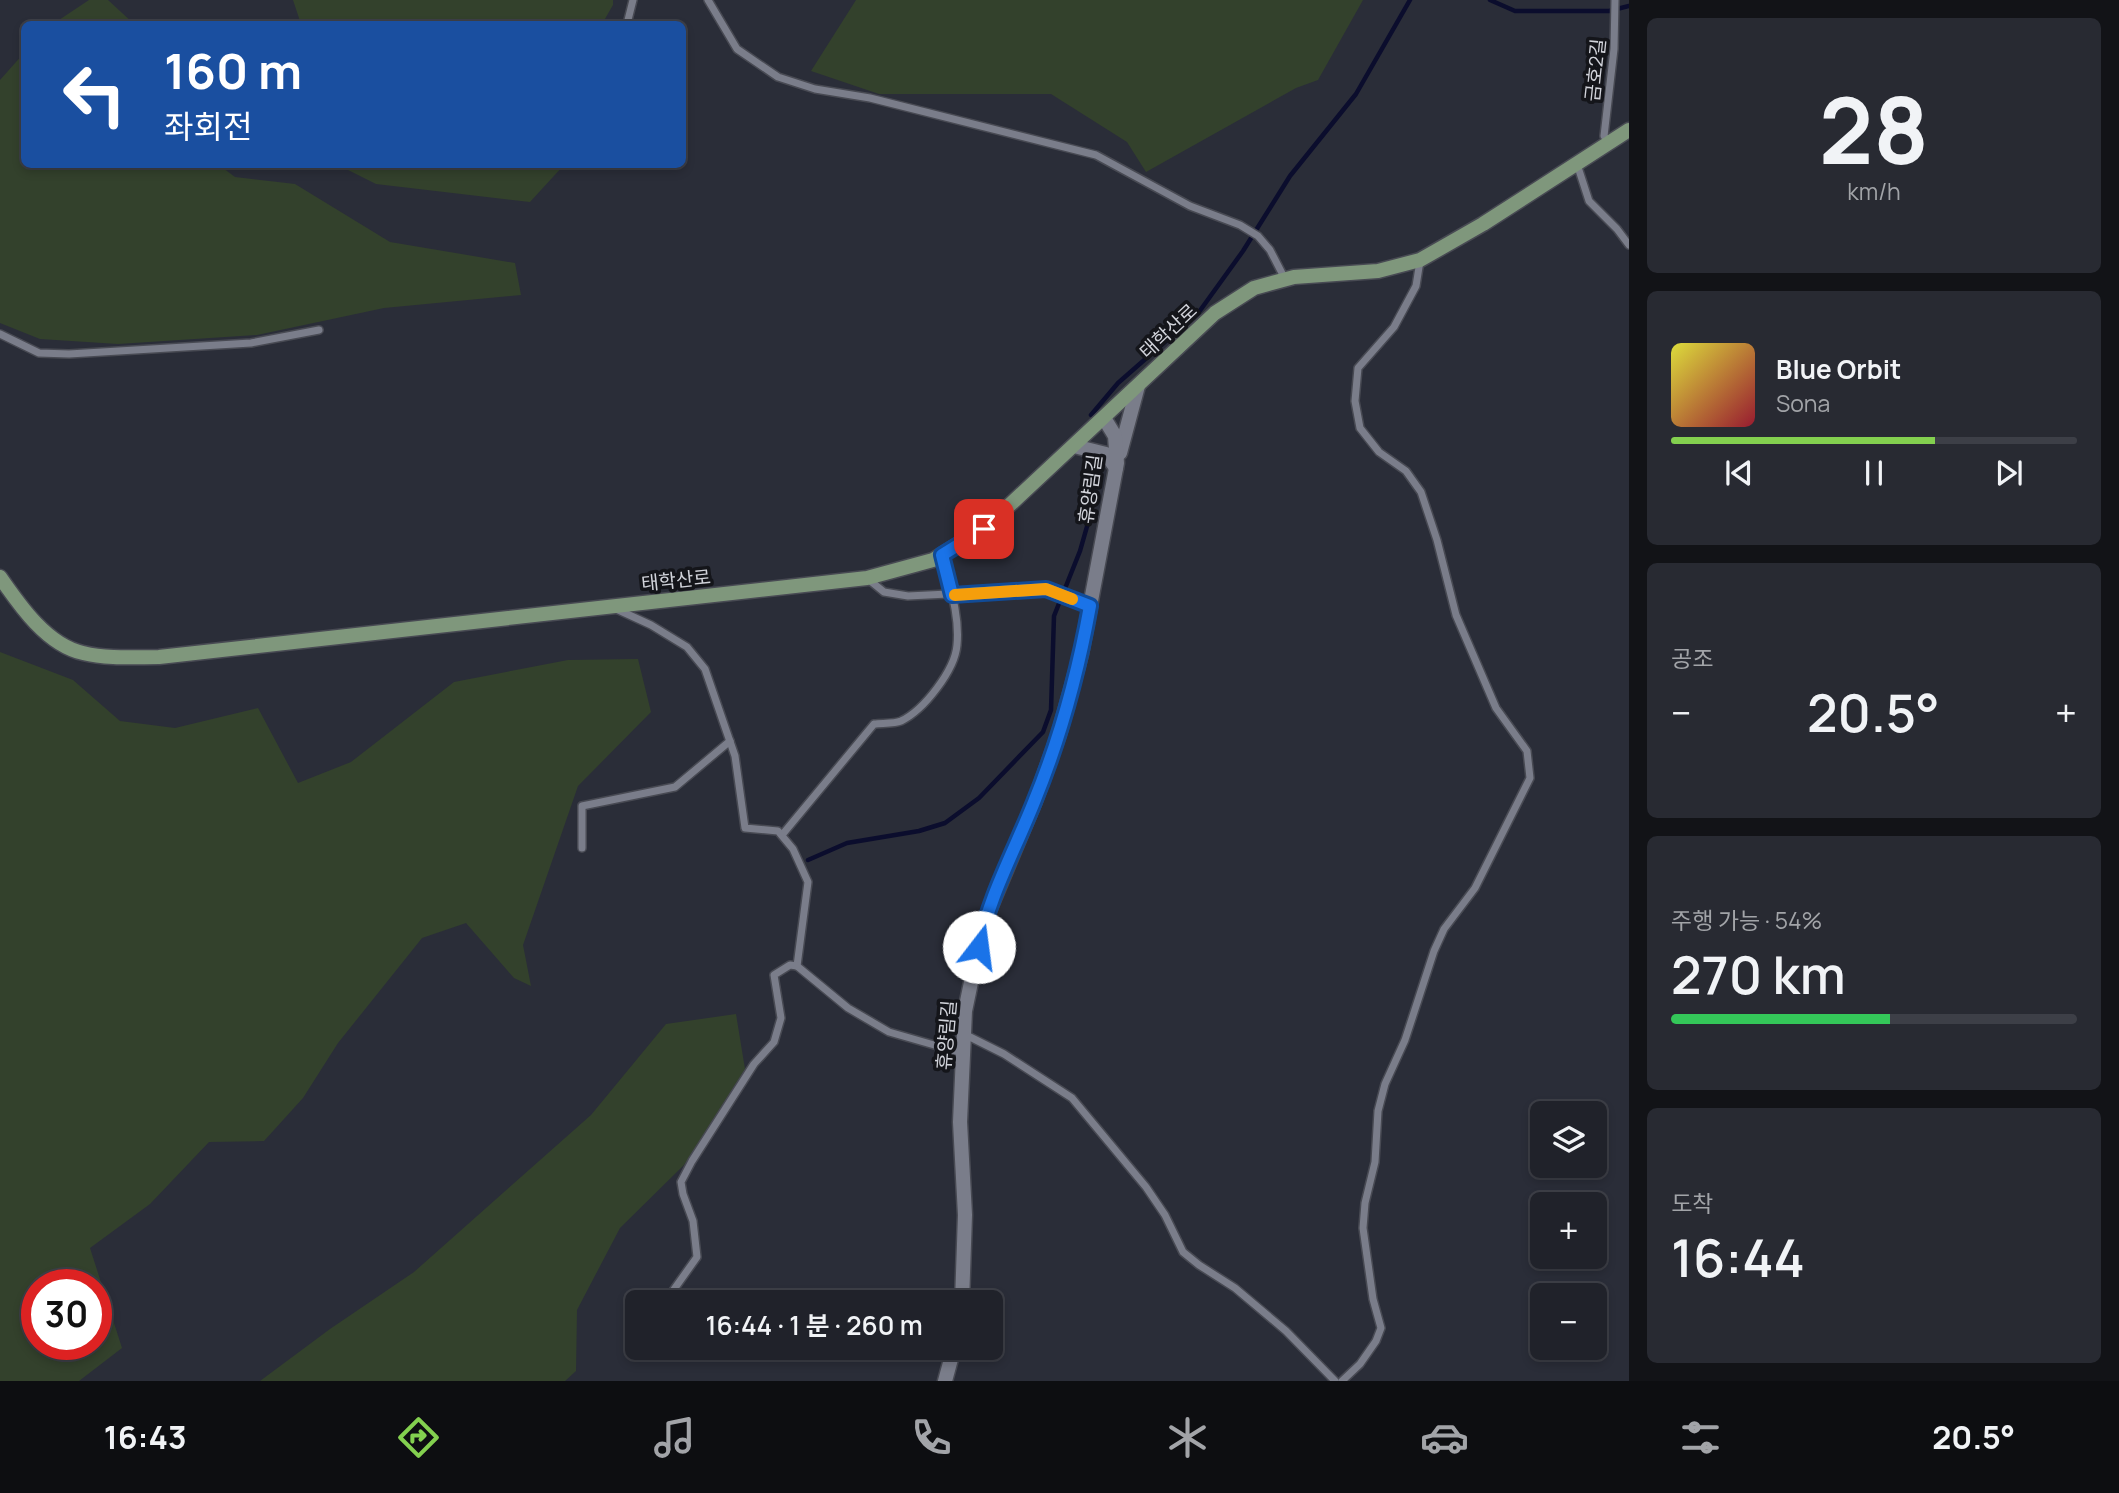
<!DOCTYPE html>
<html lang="ko">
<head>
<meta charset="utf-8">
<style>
	:root { --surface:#20222a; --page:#282a32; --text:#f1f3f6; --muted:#a2a4a8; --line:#3d3f47; --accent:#83d04f }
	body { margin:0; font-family:Manrope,"Noto Sans KR",sans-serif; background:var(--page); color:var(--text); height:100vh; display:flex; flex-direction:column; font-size:26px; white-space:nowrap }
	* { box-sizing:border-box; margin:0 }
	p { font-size:23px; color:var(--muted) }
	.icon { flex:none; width:38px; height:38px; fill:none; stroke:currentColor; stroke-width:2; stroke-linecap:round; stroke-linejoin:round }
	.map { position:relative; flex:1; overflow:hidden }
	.panel { display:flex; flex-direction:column; gap:18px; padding:18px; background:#121317; width:490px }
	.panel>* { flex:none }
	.top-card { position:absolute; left:21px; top:21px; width:665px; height:147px; border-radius:10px; box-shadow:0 4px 10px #0003,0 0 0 2px var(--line); background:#1a4fa0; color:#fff; overflow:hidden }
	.tools { position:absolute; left:1530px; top:1101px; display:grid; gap:14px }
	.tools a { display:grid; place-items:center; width:77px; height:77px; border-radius:10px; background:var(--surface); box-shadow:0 4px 10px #0003,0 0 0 2px var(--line); font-size:35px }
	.speed { position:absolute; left:21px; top:1269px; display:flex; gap:14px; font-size:35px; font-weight:700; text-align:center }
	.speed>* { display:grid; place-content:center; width:91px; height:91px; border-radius:50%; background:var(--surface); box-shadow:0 4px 10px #0003,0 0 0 2px var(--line); line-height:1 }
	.speed .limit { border:10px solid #d22; background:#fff; color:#111 }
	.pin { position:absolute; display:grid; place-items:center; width:60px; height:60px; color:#fff; margin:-30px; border-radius:14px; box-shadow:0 4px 10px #0006 }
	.me { position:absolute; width:77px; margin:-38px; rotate:15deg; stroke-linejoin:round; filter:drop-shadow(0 0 5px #0008) }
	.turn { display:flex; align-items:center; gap:24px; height:147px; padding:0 28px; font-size:32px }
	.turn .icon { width:91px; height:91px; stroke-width:2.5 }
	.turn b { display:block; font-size:49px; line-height:60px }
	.big { font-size:52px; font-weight:600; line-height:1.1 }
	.panel .widget { flex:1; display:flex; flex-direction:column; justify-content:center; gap:10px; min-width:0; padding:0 24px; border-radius:10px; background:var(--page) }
	.panel .dial { align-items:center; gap:0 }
	.dial b { font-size:91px; line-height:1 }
	.song { display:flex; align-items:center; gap:21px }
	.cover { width:84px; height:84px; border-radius:10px; background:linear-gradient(135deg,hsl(60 70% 55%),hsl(350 70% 35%)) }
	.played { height:7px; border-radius:4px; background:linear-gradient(90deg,var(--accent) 65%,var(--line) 65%) }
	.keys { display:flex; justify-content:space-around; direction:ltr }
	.heat { display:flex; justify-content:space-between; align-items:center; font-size:38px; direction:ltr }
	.charge { height:10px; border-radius:5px; background:linear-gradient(90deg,#34c759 54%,var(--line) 0) }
	.trip { position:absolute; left:625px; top:1290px; width:378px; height:70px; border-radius:10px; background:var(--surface); box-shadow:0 4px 10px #0003,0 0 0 2px var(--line); font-weight:600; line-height:70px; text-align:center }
	.menu { display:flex; height:112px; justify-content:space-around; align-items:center; background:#0d0e11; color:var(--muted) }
	.menu .icon { width:49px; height:49px }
	.menu .current { color:var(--accent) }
	.menu b { font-size:32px; color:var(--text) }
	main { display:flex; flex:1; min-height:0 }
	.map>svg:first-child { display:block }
</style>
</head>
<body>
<main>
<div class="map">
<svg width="1629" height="1381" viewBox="0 0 1629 1381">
	<rect width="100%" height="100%" fill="#2a2d38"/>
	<!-- green -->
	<g fill="#33412c" fill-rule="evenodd">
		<path d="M 89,0 L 108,0 L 134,24 L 53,24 Z"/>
		<path d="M 293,0 L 613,0 L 613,5 L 602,24 L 301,24 Z"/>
		<path d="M 856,0 L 1363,0 L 1318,80 L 1296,88 L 1146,172 L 1127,142 L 1051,94 L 879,94 L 811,71 Z"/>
		<path d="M 24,53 L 24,164 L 219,165 L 235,177 L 295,184 L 390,242 L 515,263 L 521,295 L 384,308 L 257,335 L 118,344 L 40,339 L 0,323 L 0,80 Z"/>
		<path d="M 342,165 L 342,164 L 564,165 L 530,202 L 376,184 L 342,167 Z"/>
		<path d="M 0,652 L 73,680 L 120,721 L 175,728 L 258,708 L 298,783 L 351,762 L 454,682 L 568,660 L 638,659 L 651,712 L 578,786 L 523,945 L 531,986 L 514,978 L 466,923 L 422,938 L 338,1043 L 303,1098 L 264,1141 L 209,1142 L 150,1204 L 90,1248 L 122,1348 L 79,1381 L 0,1381 ZM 96,1284 L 96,1344 L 37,1344 L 37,1284 Z"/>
		<path d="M 736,1014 L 745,1069 L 684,1165 L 620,1228 L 577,1310 L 576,1371 L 565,1381 L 260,1381 L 330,1329 L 414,1272 L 591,1115 L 666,1024 Z"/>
	</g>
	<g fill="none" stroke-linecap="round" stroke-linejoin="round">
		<!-- stream -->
		<g stroke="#0b0d2d" stroke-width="4.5">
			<path d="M 1490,0 L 1515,11 L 1609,11 L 1629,6"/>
			<path d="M 1091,415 L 1118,383 L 1199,312 L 1243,251 L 1290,176 L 1356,94 L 1410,0"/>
			<path d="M 808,860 L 847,843 L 919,831 L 945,823 L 979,798 L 1043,732 L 1051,710 L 1054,616 L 1080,551 L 1090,516 L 1092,466"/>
		</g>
		<!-- lane casing -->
		<g stroke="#484a53" stroke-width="10">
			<g id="lane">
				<path d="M 708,0 L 737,49 L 778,77 L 815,89 L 870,98 L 1096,155 L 1190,206 L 1240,225 L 1258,236 L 1270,250 L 1285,279"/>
				<path d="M 627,24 L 633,0"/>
				<path d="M 1609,142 L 1604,136 L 1614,49 L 1615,0"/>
				<path d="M 1577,164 L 1589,201 L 1617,229 L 1629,245"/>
				<path d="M 0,334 L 39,353 L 69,354 L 251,343 L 319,330"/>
				<path d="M 868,579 L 884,592 L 908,596 L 1046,589 L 1090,606"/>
				<path d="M 614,608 L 651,625 L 687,647 L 705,669 L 735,756 L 745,828 L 778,831 L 793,849 L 808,882 L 797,966 L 848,1008 L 889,1032 L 962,1053"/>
				<path d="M 782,835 L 874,724 C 882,723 894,724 901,721 C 924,710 955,670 957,645 C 960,615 949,584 942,555"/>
				<path d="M 582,848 L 582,806 L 675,787 L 730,741"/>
				<path d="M 964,1034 L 1004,1054 L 1072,1098 L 1146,1187 L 1165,1215 L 1183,1252 L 1199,1265 L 1235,1288 L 1286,1331 L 1335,1381"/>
				<path d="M 665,1302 L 697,1257 L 693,1221 L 683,1194 L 681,1182 L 692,1161 L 754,1064 L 774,1042 L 781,1018 L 774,975 L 790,965 L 797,966"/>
				<path d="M 1342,1381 L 1360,1364 L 1376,1341 L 1381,1328 L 1373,1299 L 1363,1228 L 1365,1203 L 1375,1162 L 1378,1111 L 1385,1084 L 1405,1040 L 1434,951 L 1444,929 L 1475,888 L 1530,778 L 1527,751 L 1496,708 L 1456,615 L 1437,540 L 1421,492 L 1406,471 L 1379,452 L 1360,428 L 1355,401 L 1358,368 L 1394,327 L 1416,286 L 1420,261"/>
			</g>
		</g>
		<!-- street casing -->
		<g stroke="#484a53" stroke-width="17">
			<g id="street">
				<path d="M 1074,446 L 1106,454 L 1116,468"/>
				<path d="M 1120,453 L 1138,386"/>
				<path d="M 962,1302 L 965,1215 L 960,1122 L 965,1011 L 983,925 L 1035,801 L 1059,734 L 1081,654 L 1117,463 L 1115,436 L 1104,418"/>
				<path d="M 945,1381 L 954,1348"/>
			</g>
		</g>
		<!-- secondary casing -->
		<g stroke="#484a53" stroke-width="17">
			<path id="secondary" d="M 0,577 C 20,606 47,645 83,653 C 107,659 135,657 159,657 L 867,578 L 933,560 L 984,529 L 1215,313 L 1254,288 L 1294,277 L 1378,271 L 1420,260 L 1483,224 L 1629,130"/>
		</g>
		<!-- lane -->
		<use href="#lane" stroke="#7a7d8a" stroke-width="7"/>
		<!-- street -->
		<use href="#street" stroke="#7a7d8a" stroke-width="14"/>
		<!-- secondary -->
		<use href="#secondary" stroke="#7f977c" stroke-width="14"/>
	</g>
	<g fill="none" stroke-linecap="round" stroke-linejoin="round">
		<!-- route casing -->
		<g stroke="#114b97" stroke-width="18">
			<path id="route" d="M 979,947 C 989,896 1015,850 1034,802 C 1060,739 1078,673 1090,606 L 1046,589 L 952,595 L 942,555 L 984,529"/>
		</g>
		<!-- route -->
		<use href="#route" stroke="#1a73e8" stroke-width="12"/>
		<!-- slow -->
		<path stroke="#f59e0b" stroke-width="12" d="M 955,595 L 1046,589 L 1072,599"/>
	</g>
	<g text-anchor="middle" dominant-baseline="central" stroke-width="7" stroke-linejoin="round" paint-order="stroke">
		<!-- street labels -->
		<g font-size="19" fill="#d1d3da" stroke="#14151a">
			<text transform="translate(1595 70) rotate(-84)">금호2길</text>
			<text transform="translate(1168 331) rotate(-43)">태학산로</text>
			<text transform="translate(1090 489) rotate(-82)">휴양림길</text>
			<text transform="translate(676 580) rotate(-6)">태학산로</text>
			<text transform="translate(946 1035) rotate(-85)">휴양림길</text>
		</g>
	</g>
</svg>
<div class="tools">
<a><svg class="icon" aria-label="layers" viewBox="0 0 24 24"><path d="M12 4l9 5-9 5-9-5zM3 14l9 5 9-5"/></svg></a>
<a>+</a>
<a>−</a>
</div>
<div class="speed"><div class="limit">30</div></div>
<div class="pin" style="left:984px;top:529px;background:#d93025"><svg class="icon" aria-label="arrive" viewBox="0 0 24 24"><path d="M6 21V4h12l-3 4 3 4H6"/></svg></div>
<svg class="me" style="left:979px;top:947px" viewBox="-20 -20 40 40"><circle r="19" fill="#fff"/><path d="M0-13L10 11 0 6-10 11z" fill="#1a73e8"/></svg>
<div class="trip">16:44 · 1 분 · 260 m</div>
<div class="top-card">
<div class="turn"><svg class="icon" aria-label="left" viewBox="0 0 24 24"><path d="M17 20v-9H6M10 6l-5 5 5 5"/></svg><div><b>160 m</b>좌회전</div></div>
</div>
</div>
<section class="panel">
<div class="widget dial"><b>28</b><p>km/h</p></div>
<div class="widget">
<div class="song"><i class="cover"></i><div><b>Blue Orbit</b><p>Sona</p></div></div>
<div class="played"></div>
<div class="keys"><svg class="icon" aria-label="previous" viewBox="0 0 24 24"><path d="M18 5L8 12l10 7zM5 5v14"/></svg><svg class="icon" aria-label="pause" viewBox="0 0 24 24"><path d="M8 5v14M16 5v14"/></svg><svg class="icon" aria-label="next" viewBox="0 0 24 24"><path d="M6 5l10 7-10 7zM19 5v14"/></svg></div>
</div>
<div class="widget"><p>공조</p>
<div class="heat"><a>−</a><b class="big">20.5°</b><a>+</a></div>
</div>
<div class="widget"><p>주행 가능 · 54%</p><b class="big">270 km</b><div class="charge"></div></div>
<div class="widget"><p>도착</p><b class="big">16:44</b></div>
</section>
</main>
<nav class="menu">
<b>16:43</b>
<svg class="icon current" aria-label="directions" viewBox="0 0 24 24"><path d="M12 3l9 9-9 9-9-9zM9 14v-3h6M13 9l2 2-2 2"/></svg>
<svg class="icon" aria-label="music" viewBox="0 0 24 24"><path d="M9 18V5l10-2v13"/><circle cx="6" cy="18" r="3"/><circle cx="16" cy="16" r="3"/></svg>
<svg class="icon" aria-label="phone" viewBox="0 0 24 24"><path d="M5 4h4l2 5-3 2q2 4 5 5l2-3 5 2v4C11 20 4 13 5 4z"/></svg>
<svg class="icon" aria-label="climate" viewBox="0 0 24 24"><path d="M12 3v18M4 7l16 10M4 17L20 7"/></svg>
<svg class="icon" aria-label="car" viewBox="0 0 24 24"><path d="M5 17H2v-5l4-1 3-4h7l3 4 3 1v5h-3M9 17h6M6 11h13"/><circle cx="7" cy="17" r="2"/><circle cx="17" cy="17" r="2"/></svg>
<svg class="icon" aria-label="filters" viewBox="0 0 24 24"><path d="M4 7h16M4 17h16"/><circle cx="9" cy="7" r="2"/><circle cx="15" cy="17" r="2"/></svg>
<b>20.5°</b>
</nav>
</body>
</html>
